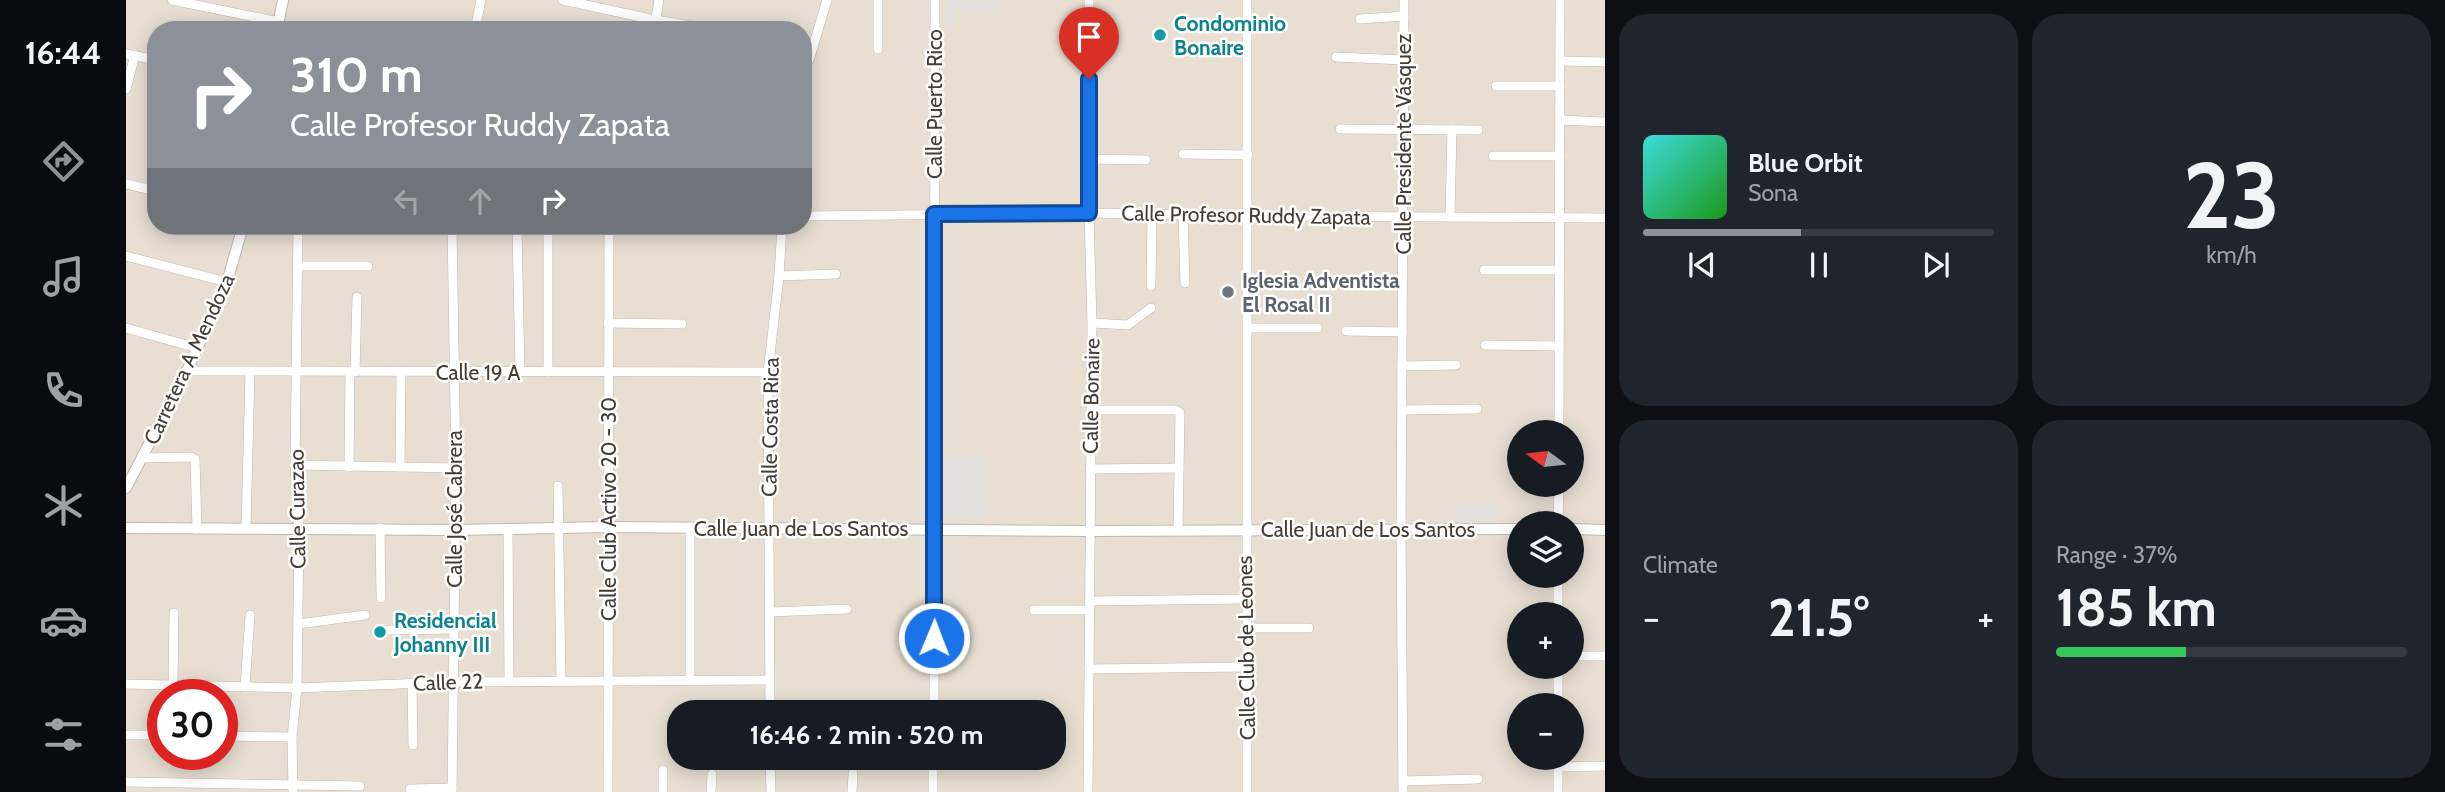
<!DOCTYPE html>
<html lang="en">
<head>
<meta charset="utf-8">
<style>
	:root { --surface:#171b24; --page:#20242c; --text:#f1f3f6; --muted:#9ea1a6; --line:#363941; --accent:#8c9099 }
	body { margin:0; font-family:Cabin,sans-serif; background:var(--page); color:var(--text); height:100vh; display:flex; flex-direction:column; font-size:26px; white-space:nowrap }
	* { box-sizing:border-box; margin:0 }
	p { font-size:23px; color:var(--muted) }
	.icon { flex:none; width:38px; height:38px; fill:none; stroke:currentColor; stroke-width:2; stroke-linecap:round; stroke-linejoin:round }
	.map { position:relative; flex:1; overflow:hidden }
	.sheet { display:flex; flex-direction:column; gap:14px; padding:14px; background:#0d0f14; width:840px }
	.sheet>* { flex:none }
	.top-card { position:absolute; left:21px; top:21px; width:665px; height:214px; border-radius:28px; box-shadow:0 4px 18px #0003; background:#8c9099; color:#fff; overflow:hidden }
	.needle { width:46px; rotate:285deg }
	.tools { position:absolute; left:1381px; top:420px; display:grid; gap:14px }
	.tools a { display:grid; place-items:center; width:77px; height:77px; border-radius:50%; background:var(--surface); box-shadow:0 4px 18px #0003; font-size:35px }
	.speed { position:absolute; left:21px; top:679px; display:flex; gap:14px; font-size:35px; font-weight:700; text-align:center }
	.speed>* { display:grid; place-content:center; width:91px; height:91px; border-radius:50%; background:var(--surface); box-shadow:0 4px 18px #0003; line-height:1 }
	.speed .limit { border:10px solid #d22; background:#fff; color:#111 }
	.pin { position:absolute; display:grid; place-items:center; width:60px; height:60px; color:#fff; margin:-72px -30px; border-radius:50% 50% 50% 0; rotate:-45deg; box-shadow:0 0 7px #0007 }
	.pin .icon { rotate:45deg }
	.me { position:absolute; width:77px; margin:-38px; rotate:1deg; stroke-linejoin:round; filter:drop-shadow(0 0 5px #0008) }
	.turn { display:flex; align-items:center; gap:24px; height:147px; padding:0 28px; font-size:32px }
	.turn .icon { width:91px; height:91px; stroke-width:2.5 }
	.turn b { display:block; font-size:49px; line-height:60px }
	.lanes { display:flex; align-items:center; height:66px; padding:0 28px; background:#0003; justify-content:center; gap:35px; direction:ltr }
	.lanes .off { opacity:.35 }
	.big { font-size:52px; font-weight:800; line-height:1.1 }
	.sheet .card { flex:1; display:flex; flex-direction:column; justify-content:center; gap:10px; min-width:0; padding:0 24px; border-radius:28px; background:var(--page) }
	.sheet .dial { align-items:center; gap:0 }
	.dial b { font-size:91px; line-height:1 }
	.song { display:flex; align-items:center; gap:21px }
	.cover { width:84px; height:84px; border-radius:10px; background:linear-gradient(135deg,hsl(180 70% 55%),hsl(120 70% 35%)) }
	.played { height:7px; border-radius:4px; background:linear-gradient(90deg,var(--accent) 45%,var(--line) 45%) }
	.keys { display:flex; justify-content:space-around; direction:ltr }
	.heat { display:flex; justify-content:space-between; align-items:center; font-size:38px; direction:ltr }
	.charge { height:10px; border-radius:5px; background:linear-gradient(90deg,#34c759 37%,var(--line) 0) }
	.sheet .tiles { flex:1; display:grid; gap:14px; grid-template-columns:repeat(2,1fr) }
	.trip { position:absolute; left:541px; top:700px; width:399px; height:70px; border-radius:28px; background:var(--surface); box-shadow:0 4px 18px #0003; font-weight:800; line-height:70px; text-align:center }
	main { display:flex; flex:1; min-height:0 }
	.menu { display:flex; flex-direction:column; width:126px; justify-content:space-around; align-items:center; background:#090b0e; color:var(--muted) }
	.menu .icon { width:49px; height:49px }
	.menu .selected { color:var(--accent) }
	.menu b { font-size:32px; color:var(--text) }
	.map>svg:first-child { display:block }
</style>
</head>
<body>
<main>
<nav class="menu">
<b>16:44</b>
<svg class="icon selected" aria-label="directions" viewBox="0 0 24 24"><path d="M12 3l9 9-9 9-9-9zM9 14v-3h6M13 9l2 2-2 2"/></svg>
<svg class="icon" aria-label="music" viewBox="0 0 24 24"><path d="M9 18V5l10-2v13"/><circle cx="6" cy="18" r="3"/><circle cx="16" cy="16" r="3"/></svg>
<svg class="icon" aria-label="phone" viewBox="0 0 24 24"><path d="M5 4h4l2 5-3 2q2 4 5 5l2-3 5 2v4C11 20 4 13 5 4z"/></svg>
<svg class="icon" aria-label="climate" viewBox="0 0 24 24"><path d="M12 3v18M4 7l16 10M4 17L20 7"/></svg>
<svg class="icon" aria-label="car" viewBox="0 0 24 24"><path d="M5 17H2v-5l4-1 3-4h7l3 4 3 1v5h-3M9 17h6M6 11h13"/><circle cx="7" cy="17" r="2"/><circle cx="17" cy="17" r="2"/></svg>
<svg class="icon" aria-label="filters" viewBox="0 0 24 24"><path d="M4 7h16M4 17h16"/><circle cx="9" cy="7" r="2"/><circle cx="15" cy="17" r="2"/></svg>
</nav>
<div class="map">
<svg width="1479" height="792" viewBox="0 0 1479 792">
	<rect width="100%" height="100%" fill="#f3ede4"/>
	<!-- residential -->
	<path fill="#e8dfd2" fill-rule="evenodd" d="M 0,0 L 1479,0 L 1479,792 L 0,792 ZM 30,30 L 677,30 L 677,226 L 30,226 ZM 1393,432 L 1446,432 L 1446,485 L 1393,485 ZM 1393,523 L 1446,523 L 1446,576 L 1393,576 ZM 1393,614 L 1446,614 L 1446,667 L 1393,667 ZM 37,695 L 96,695 L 96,754 L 37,754 ZM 1393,705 L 1446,705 L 1446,758 L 1393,758 ZM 553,712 L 928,712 L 928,758 L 553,758 Z"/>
	<!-- parking -->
	<g fill="#e4e0dd">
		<path d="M 820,0 L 873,0 L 873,11 L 828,11 L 828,24 L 820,25 Z"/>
		<path d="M 813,456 L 859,456 L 860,519 L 814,519 Z"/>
		<path d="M 1330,505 L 1370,505 L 1370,521 L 1330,522 Z"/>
	</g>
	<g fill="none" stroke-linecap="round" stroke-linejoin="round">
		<!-- minor casing -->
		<g stroke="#c2b7aa" stroke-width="10">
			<g id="minor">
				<path d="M 46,0 L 153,22"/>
				<path d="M 437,0 L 529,20 L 589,30"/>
				<path d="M 752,0 L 752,49"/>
				<path d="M 1121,0 L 1121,792"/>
				<path d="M 1234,19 L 1278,16"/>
				<path d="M 349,30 L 355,0"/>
				<path d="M 528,30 L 533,0"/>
				<path d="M 0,54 L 30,60"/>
				<path d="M 1210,57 L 1278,60"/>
				<path d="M 683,60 L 701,0"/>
				<path d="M 1435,61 L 1479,62"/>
				<path d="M 1370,86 L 1434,86"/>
				<path d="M 0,89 L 9,55"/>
				<path d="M 1434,120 L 1479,122"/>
				<path d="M 1214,129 L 1352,130"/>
				<path d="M 1057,154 L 1122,155"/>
				<path d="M 1367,156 L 1434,156"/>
				<path d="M 963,159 L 1020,160"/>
				<path d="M 0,184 L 30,191"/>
				<path d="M 1057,215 L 1059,283"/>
				<path d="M 677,216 L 963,213 L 1122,216 L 1479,218"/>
				<path d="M 1324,217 L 1326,130"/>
				<path d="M 326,226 L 330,468 L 326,792"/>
				<path d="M 391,226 L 394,372"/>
				<path d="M 0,256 L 101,282"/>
				<path d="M 172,266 L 242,266"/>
				<path d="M 1358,270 L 1434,270"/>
				<path d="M 653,276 L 710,274"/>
				<path d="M 1025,286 L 1026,214"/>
				<path d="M 482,323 L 556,324"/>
				<path d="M 966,323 L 1002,325 L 1025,308"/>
				<path d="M 0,328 L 71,348"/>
				<path d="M 1121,328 L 1192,328"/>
				<path d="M 1220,331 L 1276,332"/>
				<path d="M 1359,345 L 1433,346"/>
				<path d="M 1276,366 L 1330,365"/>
				<path d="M 61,371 L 642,372"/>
				<path d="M 229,372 L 231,297"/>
				<path d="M 422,372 L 422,226"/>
				<path d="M 965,410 L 1050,410 L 1054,413 L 1052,530"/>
				<path d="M 1276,410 L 1351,409"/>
				<path d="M 1433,432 L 1434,0"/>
				<path d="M 17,458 L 65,457 L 69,459 L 71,529"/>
				<path d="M 169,465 L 330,468"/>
				<path d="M 223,467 L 224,372"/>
				<path d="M 274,467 L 275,372"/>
				<path d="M 964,469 L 1053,468"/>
				<path d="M 432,486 L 435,680"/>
				<path d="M 1432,523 L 1433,485"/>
				<path d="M 564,527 L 564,680"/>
				<path d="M 254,528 L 255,598"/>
				<path d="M 120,529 L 124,372"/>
				<path d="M 382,529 L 383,681"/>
				<path d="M 1432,576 L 1432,614"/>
				<path d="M 963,601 L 1120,599"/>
				<path d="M 908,610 L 964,610"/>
				<path d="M 644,612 L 721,609"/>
				<path d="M 172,624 L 239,615"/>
				<path d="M 1120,628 L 1183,628"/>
				<path d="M 263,630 L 327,629"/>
				<path d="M 1446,656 L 1479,656"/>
				<path d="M 1432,667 L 1432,705"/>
				<path d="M 963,669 L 1120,667"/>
				<path d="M 286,683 L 287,745"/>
				<path d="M 0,684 L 171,688 L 326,682 L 644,680"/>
				<path d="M 47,685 L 48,613"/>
				<path d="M 119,687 L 124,615"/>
				<path d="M 644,712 L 642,372 L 653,276 L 656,226"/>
				<path d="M 808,712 L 809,0"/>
				<path d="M 0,735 L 37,735"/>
				<path d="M 96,736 L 166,737"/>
				<path d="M 644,758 L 645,792"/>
				<path d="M 1432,767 L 1479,766"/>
				<path d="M 1277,781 L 1352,779"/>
				<path d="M 0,782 L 234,786"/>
				<path d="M 284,789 L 326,788"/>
				<path d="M 167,792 L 166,737 L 171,688 L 173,530 L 169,465 L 172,226"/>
				<path d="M 482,792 L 483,226"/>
				<path d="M 537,792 L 537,770"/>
				<path d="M 585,792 L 586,774"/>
				<path d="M 726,792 L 727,773"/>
				<path d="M 807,792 L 807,758"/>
				<path d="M 962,792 L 966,323 L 963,213 L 963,0"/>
				<path d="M 1277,792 L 1275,528 L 1278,0"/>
				<path d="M 1432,792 L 1432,758"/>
			</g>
		</g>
		<!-- tertiary casing -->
		<g stroke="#c2b7aa" stroke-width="12">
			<g id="tertiary">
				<path d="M 151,30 L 157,0"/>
				<path d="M 0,488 L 61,371 L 101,282 L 117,226"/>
				<path d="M 0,528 L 329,530 L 481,527 L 964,531 L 1393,529"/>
				<path d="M 1446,529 L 1479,530"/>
			</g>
		</g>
		<!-- minor -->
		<use href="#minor" stroke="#fff" stroke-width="9"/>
		<!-- tertiary -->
		<use href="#tertiary" stroke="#fff" stroke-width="10"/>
	</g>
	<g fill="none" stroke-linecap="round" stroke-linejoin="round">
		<!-- route casing -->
		<g stroke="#114b97" stroke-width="18">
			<path id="route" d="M 808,638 L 808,214 L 963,213 L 963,79"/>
		</g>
		<!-- route -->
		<use href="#route" stroke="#1a73e8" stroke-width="12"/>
	</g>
	<!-- markers -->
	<g fill="#0f9aa8" stroke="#fff" stroke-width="2.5">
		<circle cx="1034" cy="35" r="7"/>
		<circle cx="254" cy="632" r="7"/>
	</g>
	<circle fill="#6b7280" stroke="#fff" stroke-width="2.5" cx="1102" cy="292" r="7"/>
	<g text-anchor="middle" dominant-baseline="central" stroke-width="5" stroke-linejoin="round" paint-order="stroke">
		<!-- culture labels -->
		<g font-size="21" font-weight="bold" fill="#0d838f" stroke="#fff" text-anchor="start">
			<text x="1048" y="23">Condominio<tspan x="1048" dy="24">Bonaire</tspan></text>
			<text x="268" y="620">Residencial<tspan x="268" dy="24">Johanny III</tspan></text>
		</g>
		<!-- street labels -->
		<g font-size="21" fill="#463d34" stroke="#fff">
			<text transform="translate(808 104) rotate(-90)">Calle Puerto Rico</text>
			<text transform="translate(1277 144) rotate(-90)">Calle Presidente Vásquez</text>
			<text transform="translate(1120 215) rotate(1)">Calle Profesor Ruddy Zapata</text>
			<text transform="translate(63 359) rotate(-65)">Carretera A Mendoza</text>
			<text x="352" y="372">Calle 19 A</text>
			<text transform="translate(965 396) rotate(-89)">Calle Bonaire</text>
			<text transform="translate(644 427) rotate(-89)">Calle Costa Rica</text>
			<text transform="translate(171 509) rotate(-91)">Calle Curazao</text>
			<text transform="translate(328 509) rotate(-90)">Calle José Cabrera</text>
			<text transform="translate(482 509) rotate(-90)">Calle Club Activo 20 - 30</text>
			<text x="675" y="528">Calle Juan de Los Santos</text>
			<text x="1242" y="529">Calle Juan de Los Santos</text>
			<text transform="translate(1120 648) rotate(-91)">Calle Club de Leones</text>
			<text transform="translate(322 682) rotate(-2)">Calle 22</text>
		</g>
		<!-- worship labels -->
		<g font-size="21" font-weight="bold" fill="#5b616d" stroke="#fff" text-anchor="start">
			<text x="1116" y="280">Iglesia Adventista<tspan x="1116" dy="24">El Rosal II</tspan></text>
		</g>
	</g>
</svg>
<div class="tools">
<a><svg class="needle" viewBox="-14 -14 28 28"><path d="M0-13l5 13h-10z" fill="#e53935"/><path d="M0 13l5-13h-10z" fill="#9ea1a6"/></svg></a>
<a><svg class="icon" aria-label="layers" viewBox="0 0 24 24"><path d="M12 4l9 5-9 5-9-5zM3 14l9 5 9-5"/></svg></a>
<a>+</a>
<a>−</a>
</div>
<div class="speed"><div class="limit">30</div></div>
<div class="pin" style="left:963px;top:79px;background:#d93025"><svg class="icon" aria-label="arrive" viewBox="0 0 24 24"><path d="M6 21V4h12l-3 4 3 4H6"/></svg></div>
<svg class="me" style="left:808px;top:638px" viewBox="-20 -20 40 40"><circle r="17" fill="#1a73e8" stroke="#fff" stroke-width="3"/><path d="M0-11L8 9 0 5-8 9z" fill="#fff"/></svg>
<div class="trip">16:46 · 2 min · 520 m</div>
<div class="top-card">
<div class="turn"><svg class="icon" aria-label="right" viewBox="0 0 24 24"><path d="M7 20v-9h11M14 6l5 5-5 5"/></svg><div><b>310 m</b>Calle Profesor Ruddy Zapata</div></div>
<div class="lanes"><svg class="icon off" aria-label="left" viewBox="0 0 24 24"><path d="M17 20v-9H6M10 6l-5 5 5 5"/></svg><svg class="icon off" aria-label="ahead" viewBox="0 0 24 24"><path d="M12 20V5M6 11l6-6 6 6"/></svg><svg class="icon" aria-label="right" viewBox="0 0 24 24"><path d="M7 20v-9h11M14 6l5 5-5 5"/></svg></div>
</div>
</div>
<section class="sheet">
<div class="tiles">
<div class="card">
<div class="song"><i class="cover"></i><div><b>Blue Orbit</b><p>Sona</p></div></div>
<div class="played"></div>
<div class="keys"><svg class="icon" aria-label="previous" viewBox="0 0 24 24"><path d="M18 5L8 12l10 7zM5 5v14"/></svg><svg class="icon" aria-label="pause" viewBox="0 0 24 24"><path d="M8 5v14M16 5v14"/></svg><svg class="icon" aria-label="next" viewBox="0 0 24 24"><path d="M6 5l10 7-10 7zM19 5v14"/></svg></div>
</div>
<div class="card dial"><b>23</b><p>km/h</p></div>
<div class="card"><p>Climate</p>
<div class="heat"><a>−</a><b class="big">21.5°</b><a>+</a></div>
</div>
<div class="card"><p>Range · 37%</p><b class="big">185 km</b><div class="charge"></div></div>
</div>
</section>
</main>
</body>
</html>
